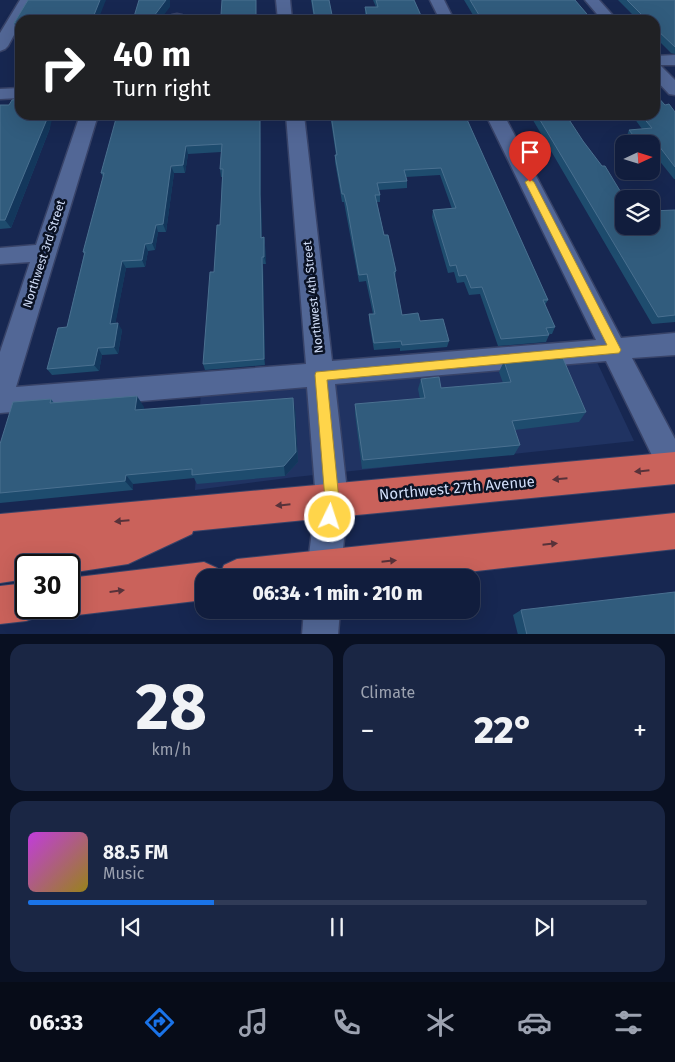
<!DOCTYPE html>
<html lang="en">
<head>
<meta charset="utf-8">
<style>
	:root { --surface:#111d3d; --page:#1a2644; --text:#f1f3f6; --muted:#9ca2b0; --line:#303b57; --accent:#1a73e8 }
	body { margin:0; font-family:"Fira Sans",sans-serif; background:var(--page); color:var(--text); height:100vh; display:flex; flex-direction:column; font-size:19px; white-space:nowrap }
	* { box-sizing:border-box; margin:0 }
	p { font-size:16px; color:var(--muted) }
	.icon { flex:none; width:28px; height:28px; fill:none; stroke:currentColor; stroke-width:2; stroke-linecap:round; stroke-linejoin:round }
	.map { position:relative; height:634px; overflow:hidden }
	.sheet { display:flex; flex-direction:column; gap:10px; padding:10px; background:#091022; flex:1 }
	.sheet>* { flex:none }
	.top-card { position:absolute; left:15px; top:15px; width:645px; height:105px; border-radius:15px; box-shadow:0 5px 20px #0002,0 0 0 1px var(--line); background:#202124; color:#fff; overflow:hidden }
	.needle { width:32px; rotate:86deg }
	.fabs { position:absolute; left:615px; top:135px; display:grid; gap:10px }
	.fabs a { display:grid; place-items:center; width:45px; height:45px; border-radius:10px; background:var(--surface); box-shadow:0 5px 20px #0002,0 0 0 1px var(--line); font-size:25px }
	.speed { position:absolute; left:15px; top:554px; display:flex; gap:10px; font-size:25px; font-weight:700; text-align:center }
	.speed>* { display:grid; place-content:center; width:65px; height:65px; border-radius:50%; background:var(--surface); box-shadow:0 5px 20px #0002,0 0 0 1px var(--line); line-height:1 }
	.speed .limit { border:2px solid #111; border-radius:8px; background:#fff; color:#111 }
	.pin { position:absolute; display:grid; place-items:center; width:42px; height:42px; color:#fff; margin:-51px -21px; border-radius:50% 50% 50% 0; rotate:-45deg; box-shadow:0 0 5px #0007 }
	.pin .icon { rotate:45deg }
	.me { position:absolute; width:55px; margin:-28px; rotate:4deg; stroke-linejoin:round; filter:drop-shadow(0 0 4px #0008) }
	.turn { display:flex; align-items:center; gap:18px; height:105px; padding:0 15px; font-size:22px }
	.turn .icon { width:65px; height:65px; stroke-width:2.5 }
	.turn b { display:block; font-size:35px; line-height:42px }
	.big { font-size:38px; font-weight:800; line-height:1.1 }
	.sheet .card { flex:1; display:flex; flex-direction:column; justify-content:center; gap:8px; min-width:0; padding:0 18px; border-radius:15px; background:var(--page) }
	.sheet .dial { align-items:center; gap:0 }
	.dial b { font-size:65px; line-height:1 }
	.song { display:flex; align-items:center; gap:15px }
	.cover { width:60px; height:60px; border-radius:8px; background:linear-gradient(135deg,hsl(290 70% 55%),hsl(50 70% 35%)) }
	.played { height:5px; border-radius:2px; background:linear-gradient(90deg,var(--accent) 30%,var(--line) 30%) }
	.keys { display:flex; justify-content:space-around; direction:ltr }
	.heat { display:flex; justify-content:space-between; align-items:center; font-size:28px; direction:ltr }
	.sheet .tiles { flex:1; display:grid; gap:10px; grid-template-columns:1fr 1fr }
	.card:last-child { grid-column:span 2 }
	.trip { position:absolute; left:195px; top:569px; width:285px; height:50px; border-radius:15px; background:var(--surface); box-shadow:0 5px 20px #0002,0 0 0 1px var(--line); font-weight:800; line-height:50px; text-align:center }
	.tabs { display:flex; height:80px; justify-content:space-around; align-items:center; background:#070c18; color:var(--muted) }
	.tabs .icon { width:35px; height:35px }
	.tabs .active { color:var(--accent) }
	.tabs b { font-size:22px; color:var(--text) }
	.map>svg:first-child { display:block }
</style>
</head>
<body>
<div class="map">
<svg width="675" height="635" viewBox="0 0 675 635">
	<rect width="100%" height="100%" fill="#172751"/>
	<!-- built -->
	<path fill="#203362" d="M 596,360 L 634,441 L 295,477 L 195,490 L 201,390 Z"/>
	<g fill="none" stroke-linecap="round" stroke-linejoin="round">
		<!-- minor casing -->
		<g stroke="#384368" stroke-width="3">
			<g id="minor">
				<path d="M 20,0 L 34,0 L 22,20 L 20,20 L 20,24 L 8,46 L 5,49 L 0,51 L 0,33 Z"/>
				<path d="M 276,0 L 290,0 L 292,20 L 278,20 Z"/>
				<path d="M 430,0 L 444,0 L 454,20 L 440,20 Z"/>
				<path d="M 585,0 L 599,0 L 617,20 L 602,20 Z"/>
				<path d="M 177,14 L 182,15 L 184,20 L 170,20 L 172,15 Z"/>
				<path d="M 675,55 L 675,65 L 660,65 L 675,80 L 675,95 L 669,94 L 655,79 L 655,56 Z"/>
				<path d="M 20,88 L 20,98 L 0,99 L 0,89 Z"/>
				<path d="M 80,115 L 98,115 L 16,387 L 306,364 L 286,115 L 304,115 L 332,361 L 596,340 L 486,115 L 504,115 L 621,338 L 675,333 L 675,355 L 632,358 L 675,439 L 675,482 L 663,478 L 606,361 L 335,384 L 348,500 L 340,578 L 306,578 L 316,500 L 307,387 L 0,413 L 0,352 L 30,262 L 0,264 L 0,248 L 36,245 Z"/>
				<path d="M 304,610 L 340,610 L 338,635 L 302,635 Z"/>
			</g>
		</g>
		<!-- highway casing -->
		<g stroke="#384368" stroke-width="2">
			<g id="highway">
				<path d="M 675,452 L 675,484 L 193,531 L 192,534 L 128,564 L 69,573 L 69,565 L 26,565 L 26,579 L 0,583 L 0,514 Z"/>
				<path d="M 675,513 L 675,549 L 414,578 L 204,578 L 204,600 L 69,616 L 55,611 L 54,608 L 69,608 L 69,578 L 204,562 L 217,568 L 220,574 L 224,565 L 237,559 Z"/>
				<path d="M 26,583 L 26,608 L 43,608 L 40,616 L 26,621 L 0,624 L 0,586 Z"/>
			</g>
		</g>
		<!-- minor -->
		<use href="#minor" fill="#526796" fill-rule="evenodd"/>
		<!-- highway -->
		<use href="#highway" fill="#ca625b" fill-rule="evenodd"/>
	</g>
	<!-- wall -->
	<g fill="#1e4c6e">
		<path d="M 311,0 L 329,0 L 333,20 L 314,20 Z"/>
		<path d="M 373,0 L 414,0 L 423,20 L 366,20 L 365,14 L 365,7 L 376,7 Z"/>
		<path d="M 464,0 L 575,0 L 592,20 L 476,20 Z"/>
		<path d="M 618,0 L 675,0 L 675,54 L 671,53 L 655,37 L 655,20 L 638,20 Z"/>
		<path d="M 14,23 L 20,23 L 20,32 L 18,32 Z"/>
		<path d="M 0,105 L 50,128 L 11,228 L 0,229 Z"/>
		<path d="M 665,105 L 675,112 L 675,179 L 674,179 L 654,154 L 651,154 L 651,144 L 630,144 L 626,138 L 629,130 L 642,129 L 632,115 L 655,115 Z"/>
		<path d="M 260,115 L 261,201 L 262,237 L 264,237 L 265,245 L 266,264 L 263,264 L 265,365 L 205,370 L 203,364 L 220,225 L 222,177 L 221,177 L 220,169 L 221,152 L 188,154 L 185,173 L 174,173 L 166,232 L 158,232 L 155,250 L 148,251 L 145,267 L 126,268 L 115,324 L 122,330 L 118,354 L 102,355 L 99,371 L 52,375 L 47,369 L 67,327 L 84,254 L 83,252 L 103,177 L 101,173 Z"/>
		<path d="M 330,115 L 465,115 L 548,300 L 545,305 L 555,327 L 552,334 L 549,334 L 549,335 L 546,342 L 498,346 L 480,294 L 469,295 L 464,282 L 457,283 L 454,272 L 448,273 L 432,217 L 433,210 L 452,209 L 440,175 L 406,177 L 407,181 L 407,188 L 379,190 L 380,195 L 380,202 L 377,202 L 384,235 L 396,271 L 395,278 L 402,315 L 420,321 L 449,341 L 447,347 L 400,351 L 400,348 L 374,350 L 369,321 L 369,314 L 373,314 L 366,281 L 359,282 L 346,213 L 344,202 L 342,202 L 335,162 L 335,155 L 336,155 Z"/>
		<path d="M 530,115 L 566,115 L 624,226 L 652,212 L 675,210 L 675,322 L 652,324 Z"/>
		<path d="M 504,361 L 586,412 L 579,422 L 515,430 L 520,445 L 514,455 L 362,469 L 355,414 L 355,404 L 420,399 L 418,389 L 421,379 L 441,388 L 503,383 L 499,372 Z"/>
		<path d="M 51,399 L 54,403 L 144,407 L 143,409 L 295,409 L 298,462 L 285,476 L 197,484 L 194,478 L 133,484 L 133,490 L 0,503 L 0,444 Z"/>
		<path d="M 521,610 L 675,635 L 518,635 L 513,615 Z"/>
	</g>
	<!-- shaded-wall -->
	<g fill="#13375c">
		<path d="M 100,0 L 106,0 L 98,20 L 92,20 Z"/>
		<path d="M 166,0 L 170,0 L 170,7 L 160,20 L 155,20 L 154,16 Z"/>
		<path d="M 48,115 L 53,115 L 50,128 L 11,228 L 5,220 Z"/>
		<path d="M 260,115 L 261,201 L 262,245 L 261,238 L 260,194 Z"/>
		<path d="M 186,146 L 188,154 L 185,173 L 183,165 Z"/>
		<path d="M 171,166 L 174,173 L 166,232 L 163,224 Z"/>
		<path d="M 156,225 L 158,232 L 155,250 L 152,243 Z"/>
		<path d="M 264,237 L 265,245 L 266,264 L 264,257 Z"/>
		<path d="M 145,244 L 148,251 L 145,267 L 142,260 Z"/>
		<path d="M 262,257 L 263,264 L 265,365 L 264,359 Z"/>
		<path d="M 122,261 L 126,268 L 114,331 L 110,324 Z"/>
		<path d="M 118,323 L 122,330 L 118,354 L 114,347 Z"/>
		<path d="M 98,348 L 102,355 L 99,371 L 94,365 Z"/>
		<path d="M 137,396 L 144,407 L 142,421 L 135,410 Z"/>
		<path d="M 293,398 L 295,409 L 298,462 L 285,476 L 284,466 Z"/>
		<path d="M 126,475 L 133,484 L 133,490 L 125,481 Z"/>
	</g>
	<!-- building -->
	<g fill="#315c7d" stroke="#4a7090">
		<path d="M 28,0 L 100,0 L 92,20 L 20,20 L 20,23 L 14,23 Z"/>
		<path d="M 139,0 L 166,0 L 154,16 L 156,16 L 155,20 L 133,20 Z"/>
		<path d="M 222,0 L 256,0 L 256,20 L 201,20 L 201,17 L 221,15 Z"/>
		<path d="M 312,0 L 329,0 L 333,20 L 315,20 Z"/>
		<path d="M 376,0 L 414,0 L 423,20 L 368,20 L 365,7 L 378,7 Z"/>
		<path d="M 470,0 L 575,0 L 592,20 L 482,20 Z"/>
		<path d="M 627,0 L 675,0 L 675,47 L 655,28 L 655,20 L 647,20 Z"/>
		<path d="M 655,94 L 665,105 L 669,104 L 675,112 L 675,167 L 659,146 L 651,147 L 651,144 L 640,144 L 629,130 L 652,128 L 641,115 L 655,115 Z"/>
		<path d="M 20,99 L 20,115 L 48,115 L 47,119 L 5,220 L 0,220 L 0,105 L 9,105 L 12,100 Z"/>
		<path d="M 117,115 L 260,115 L 260,194 L 261,238 L 264,237 L 264,257 L 262,257 L 264,359 L 203,364 L 210,272 L 214,272 L 217,225 L 220,225 L 223,169 L 220,169 L 222,144 L 186,146 L 183,165 L 171,166 L 163,224 L 156,225 L 152,243 L 145,244 L 142,260 L 122,261 L 110,324 L 118,323 L 114,347 L 98,348 L 94,365 L 47,369 L 58,328 L 67,327 L 85,252 L 83,252 L 104,173 L 101,173 Z"/>
		<path d="M 331,115 L 465,115 L 548,300 L 543,300 L 555,327 L 546,328 L 549,335 L 501,339 L 482,287 L 471,288 L 466,275 L 459,276 L 456,265 L 450,266 L 433,210 L 456,208 L 441,168 L 404,170 L 407,181 L 377,183 L 380,195 L 375,195 L 384,235 L 388,235 L 396,271 L 394,272 L 402,315 L 418,313 L 420,321 L 443,319 L 449,341 L 402,345 L 401,341 L 374,343 L 369,314 L 375,314 L 367,274 L 359,275 L 347,206 L 344,194 L 342,194 L 335,155 L 337,155 Z"/>
		<path d="M 537,115 L 566,115 L 583,141 L 602,166 L 605,166 L 625,199 L 624,199 L 624,226 L 651,226 L 651,211 L 675,210 L 675,315 L 658,317 Z"/>
		<path d="M 562,356 L 586,412 L 512,421 L 520,445 L 363,460 L 355,404 L 425,398 L 421,379 L 439,377 L 441,388 L 511,382 L 504,361 Z"/>
		<path d="M 137,396 L 135,410 L 293,398 L 296,452 L 284,466 L 192,475 L 192,469 L 126,475 L 125,481 L 0,493 L 0,444 L 13,402 L 51,399 L 50,403 Z"/>
		<path d="M 675,592 L 675,635 L 527,635 L 521,610 Z"/>
	</g>
	<!-- one-way arrows -->
	<defs><path id="oneway-solid" d="M-6-.8H1V-3.2L6.5 0L1 3.2V.8H-6Z" transform="scale(1.25)"/></defs>
	<g fill="#57323a">
		<use href="#oneway-solid" transform="translate(642 471) rotate(174)"/>
		<use href="#oneway-solid" transform="translate(560 479) rotate(175)"/>
		<use href="#oneway-solid" transform="translate(283 505) rotate(174)"/>
		<use href="#oneway-solid" transform="translate(122 521) rotate(175)"/>
		<use href="#oneway-solid" transform="translate(550 544) rotate(-6)"/>
		<use href="#oneway-solid" transform="translate(389 561) rotate(-6)"/>
		<use href="#oneway-solid" transform="translate(117 591) rotate(-7)"/>
	</g>
	<!-- route -->
	<path fill="#ffd54a" stroke="#a68a30" d="M 530,179 L 534,182 L 619,346 L 621,350 L 619,353 L 327,380 L 339,500 L 335,522 L 330,524 L 324,522 L 322,517 L 325,500 L 315,375 L 316,372 L 607,345 L 525,182 Z"/>
	<g text-anchor="middle" dominant-baseline="central" stroke-width="5" stroke-linejoin="round" paint-order="stroke">
		<!-- street labels -->
		<g font-size="12" fill="#d0ddf8" stroke="#0a1224">
			<text transform="translate(44 254) rotate(-72)">Northwest 3rd Street</text>
			<text transform="translate(313 297) rotate(-96)">Northwest 4th Street</text>
		</g>
		<!-- near-street labels -->
		<g font-size="15" fill="#d0ddf8" stroke="#0a1224">
			<text transform="translate(457 488) rotate(-5)">Northwest 27th Avenue</text>
		</g>
	</g>
</svg>
<div class="fabs">
<a><svg class="needle" viewBox="-14 -14 28 28"><path d="M0-13l5 13h-10z" fill="#e53935"/><path d="M0 13l5-13h-10z" fill="#9ca2b0"/></svg></a>
<a><svg class="icon" aria-label="layers" viewBox="0 0 24 24"><path d="M12 4l9 5-9 5-9-5zM3 14l9 5 9-5"/></svg></a>
</div>
<div class="speed"><div class="limit">30</div></div>
<div class="pin" style="left:530px;top:182px;background:#d93025"><svg class="icon" aria-label="arrive" viewBox="0 0 24 24"><path d="M6 21V4h12l-3 4 3 4H6"/></svg></div>
<svg class="me" style="left:330px;top:517px" viewBox="-20 -20 40 40"><circle r="17" fill="#ffd54a" stroke="#fff" stroke-width="3"/><path d="M0-11L8 9 0 5-8 9z" fill="#fff"/></svg>
<div class="trip">06:34 · 1 min · 210 m</div>
<div class="top-card">
<div class="turn"><svg class="icon" aria-label="right" viewBox="0 0 24 24"><path d="M7 20v-9h11M14 6l5 5-5 5"/></svg><div><b>40 m</b>Turn right</div></div>
</div>
</div>
<section class="sheet">
<div class="tiles">
<div class="card dial"><b>28</b><p>km/h</p></div>
<div class="card"><p>Climate</p>
<div class="heat"><a>−</a><b class="big">22°</b><a>+</a></div>
</div>
<div class="card">
<div class="song"><i class="cover"></i><div><b>88.5 FM</b><p>Music</p></div></div>
<div class="played"></div>
<div class="keys"><svg class="icon" aria-label="previous" viewBox="0 0 24 24"><path d="M18 5L8 12l10 7zM5 5v14"/></svg><svg class="icon" aria-label="pause" viewBox="0 0 24 24"><path d="M8 5v14M16 5v14"/></svg><svg class="icon" aria-label="next" viewBox="0 0 24 24"><path d="M6 5l10 7-10 7zM19 5v14"/></svg></div>
</div>
</div>
</section>
<nav class="tabs">
<b>06:33</b>
<svg class="icon active" aria-label="directions" viewBox="0 0 24 24"><path d="M12 3l9 9-9 9-9-9zM9 14v-3h6M13 9l2 2-2 2"/></svg>
<svg class="icon" aria-label="music" viewBox="0 0 24 24"><path d="M9 18V5l10-2v13"/><circle cx="6" cy="18" r="3"/><circle cx="16" cy="16" r="3"/></svg>
<svg class="icon" aria-label="phone" viewBox="0 0 24 24"><path d="M5 4h4l2 5-3 2q2 4 5 5l2-3 5 2v4C11 20 4 13 5 4z"/></svg>
<svg class="icon" aria-label="climate" viewBox="0 0 24 24"><path d="M12 3v18M4 7l16 10M4 17L20 7"/></svg>
<svg class="icon" aria-label="car" viewBox="0 0 24 24"><path d="M5 17H2v-5l4-1 3-4h7l3 4 3 1v5h-3M9 17h6M6 11h13"/><circle cx="7" cy="17" r="2"/><circle cx="17" cy="17" r="2"/></svg>
<svg class="icon" aria-label="filters" viewBox="0 0 24 24"><path d="M4 7h16M4 17h16"/><circle cx="9" cy="7" r="2"/><circle cx="15" cy="17" r="2"/></svg>
</nav>
</body>
</html>
